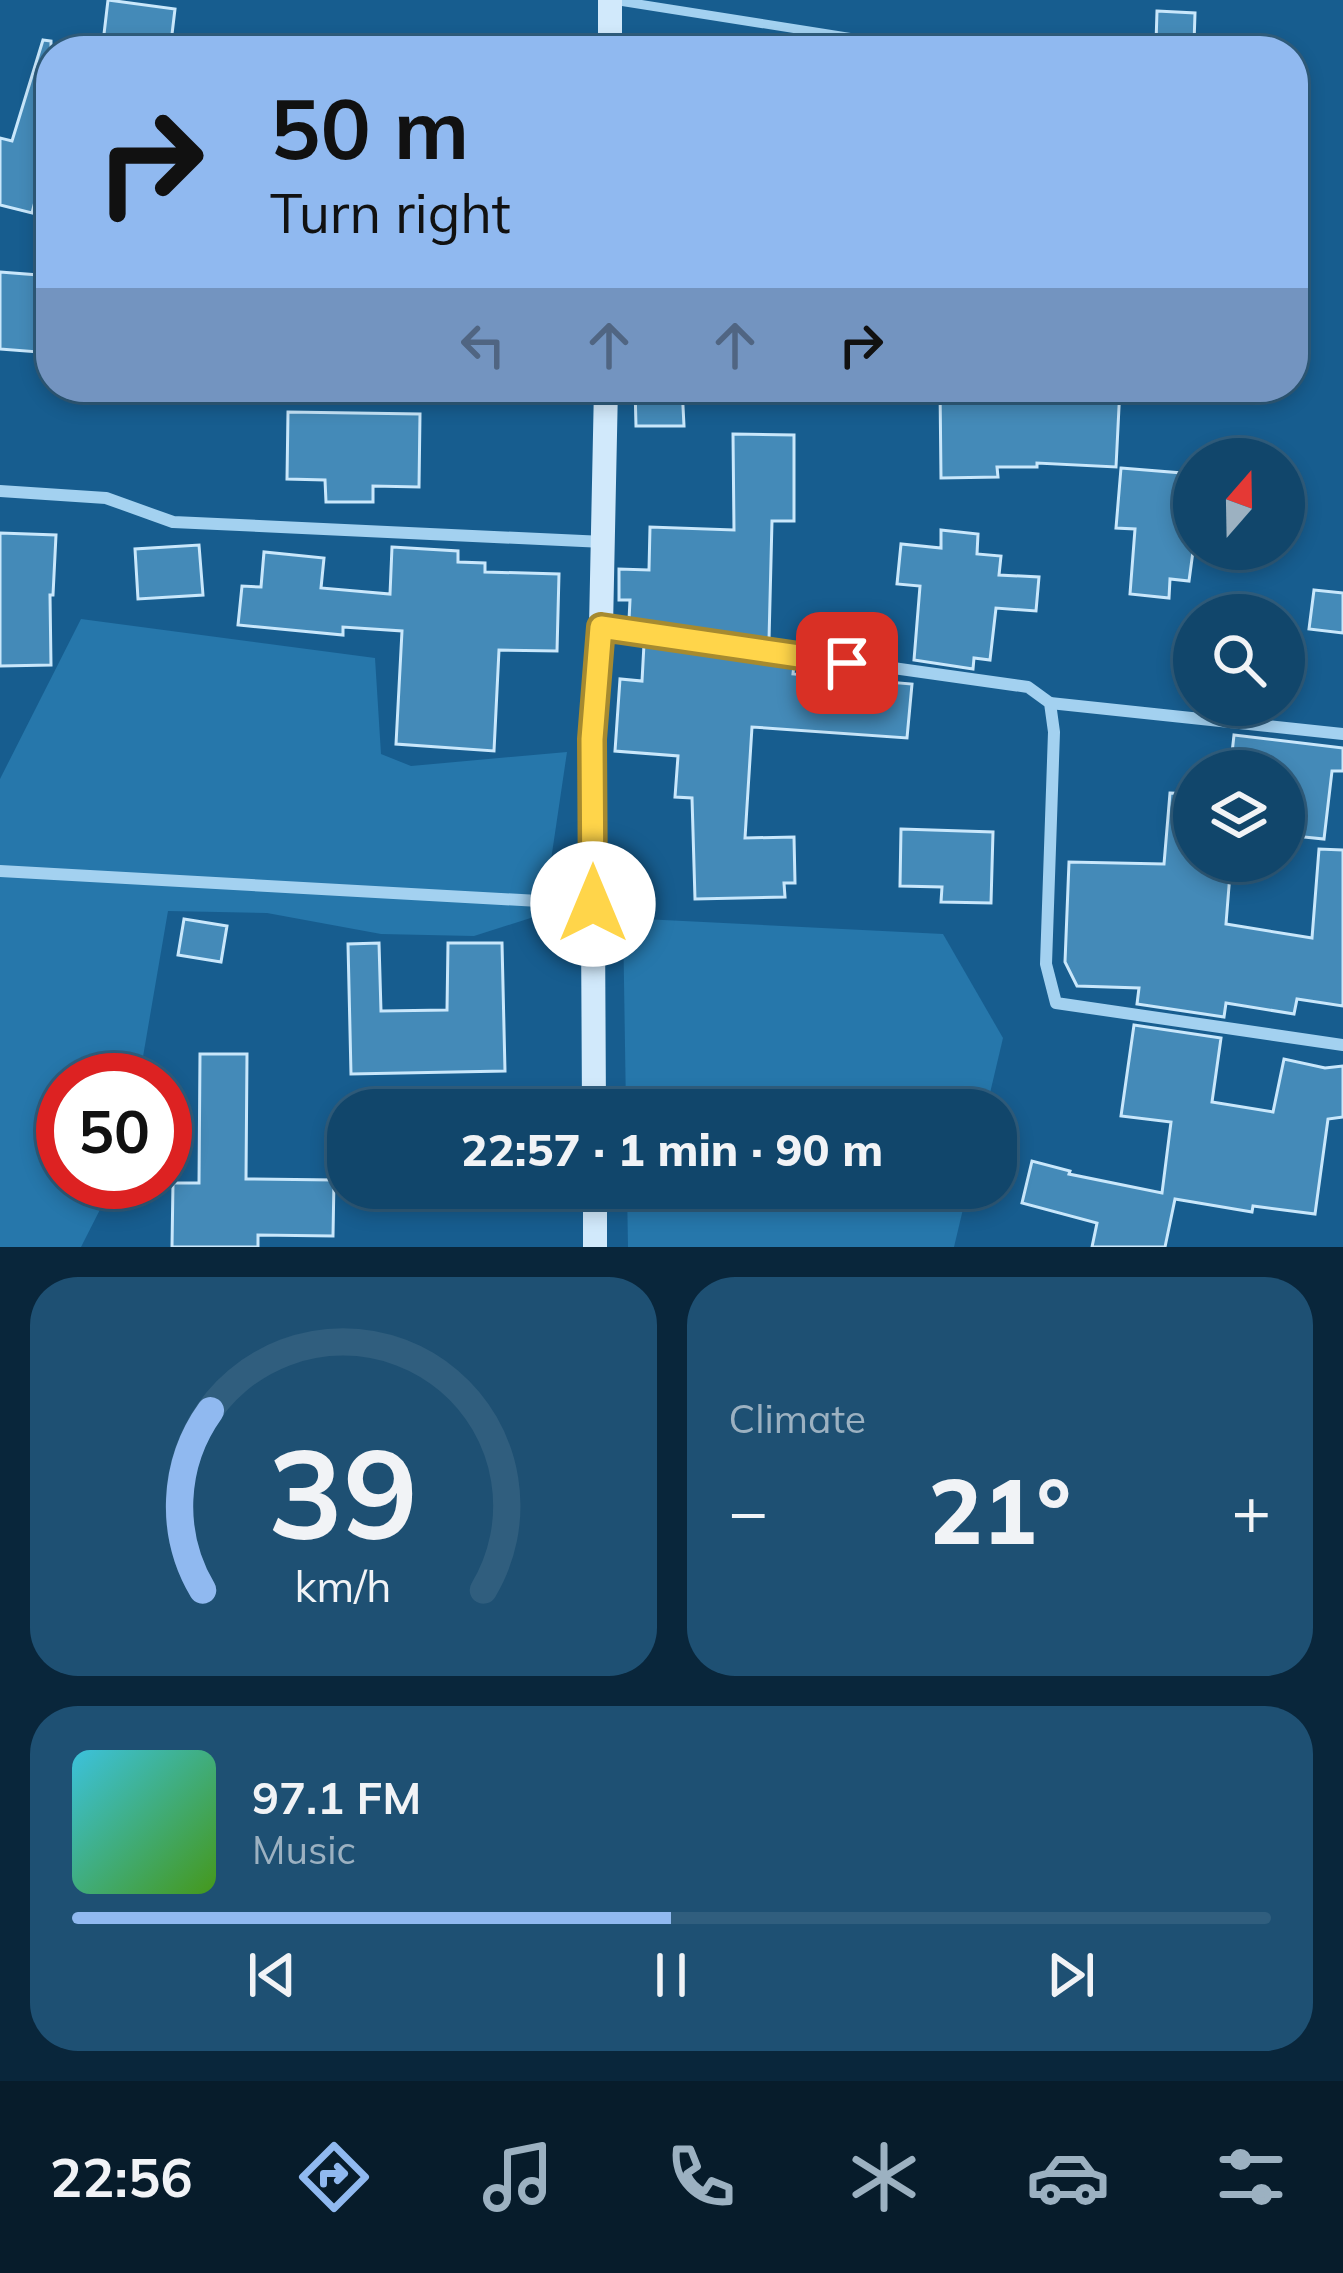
<!DOCTYPE html>
<html lang="en">
<head>
<meta charset="utf-8">
<style>
	:root { --surface:#11466b; --page:#1e5073; --text:#f1f3f6; --muted:#9cb1c1; --line:#305e7e; --accent:#90b9f0 }
	body { margin:0; font-family:Mulish,sans-serif; background:var(--page); color:var(--text); height:100vh; display:flex; flex-direction:column; font-size:45px; white-space:nowrap }
	* { box-sizing:border-box; margin:0 }
	p { font-size:39px; color:var(--muted) }
	.icon { flex:none; width:66px; height:66px; fill:none; stroke:currentColor; stroke-width:2; stroke-linecap:round; stroke-linejoin:round }
	.map { position:relative; height:1247px; overflow:hidden }
	.sheet { display:flex; flex-direction:column; gap:30px; padding:30px; background:#09263b; flex:1 }
	.sheet>* { flex:none }
	.guide { position:absolute; left:36px; top:36px; width:1272px; height:366px; border-radius:48px; box-shadow:0 6px 18px #0003,0 0 0 3px var(--line); background:#90b9f0; color:#111; overflow:hidden }
	.needle { width:78px; rotate:20deg }
	.controls { position:absolute; left:1173px; top:438px; display:grid; gap:24px }
	.controls a { display:grid; place-items:center; width:132px; height:132px; border-radius:50%; background:var(--surface); box-shadow:0 6px 18px #0003,0 0 0 3px var(--line); font-size:60px }
	.speed { position:absolute; left:36px; top:1053px; display:flex; gap:24px; font-size:60px; font-weight:700; text-align:center }
	.speed>* { display:grid; place-content:center; width:156px; height:156px; border-radius:50%; background:var(--surface); box-shadow:0 6px 18px #0003,0 0 0 3px var(--line); line-height:1 }
	.speed .limit { border:18px solid #d22; background:#fff; color:#111 }
	.pin { position:absolute; display:grid; place-items:center; width:102px; height:102px; color:#fff; margin:-51px; border-radius:24px; box-shadow:0 6px 18px #0006 }
	.me { position:absolute; width:132px; margin:-66px; rotate:0deg; stroke-linejoin:round; filter:drop-shadow(0 0 9px #0008) }
	.turn { display:flex; align-items:center; gap:42px; height:252px; padding:0 36px; font-size:54px }
	.turn .icon { width:156px; height:156px; stroke-width:2.5 }
	.turn b { display:block; font-size:84px; line-height:102px }
	.lanes { display:flex; align-items:center; height:114px; padding:0 36px; background:#0003; justify-content:center; gap:60px; direction:ltr }
	.lanes .off { opacity:.35 }
	.big { font-size:90px; font-weight:800; line-height:1.1 }
	.sheet .widget { flex:1; display:flex; flex-direction:column; justify-content:center; gap:18px; min-width:0; padding:0 42px; border-radius:48px; background:var(--page) }
	.sheet .dial { align-items:center; gap:0 }
	.dial svg { height:312px; overflow:visible; fill:none; stroke:var(--line); stroke-width:7; stroke-linecap:round; text-anchor:middle }
	.dial text { fill:var(--text); stroke:none }
	.song { display:flex; align-items:center; gap:36px }
	.cover { width:144px; height:144px; border-radius:18px; background:linear-gradient(135deg,hsl(190 70% 55%),hsl(100 70% 35%)) }
	.played { height:12px; border-radius:6px; background:linear-gradient(90deg,var(--accent) 50%,var(--line) 50%) }
	.keys { display:flex; justify-content:space-around; direction:ltr }
	.heat { display:flex; justify-content:space-between; align-items:center; font-size:66px; direction:ltr }
	.sheet .tiles { flex:1; display:grid; gap:30px; grid-template-columns:1fr 1fr }
	.widget:last-child { grid-column:span 2 }
	.trip { position:absolute; left:327px; top:1089px; width:690px; height:120px; border-radius:48px; background:var(--surface); box-shadow:0 6px 18px #0003,0 0 0 3px var(--line); font-weight:800; line-height:120px; text-align:center }
	.tabs { display:flex; height:192px; justify-content:space-around; align-items:center; background:#071c2b; color:var(--muted) }
	.tabs .icon { width:84px; height:84px }
	.tabs .active { color:var(--accent) }
	.tabs b { font-size:54px; color:var(--text) }
	.map>svg:first-child { display:block }
</style>
</head>
<body>
<div class="map">
<svg width="1343" height="1247" viewBox="0 0 1343 1247">
	<rect width="100%" height="100%" fill="#175d8f"/>
	<!-- green -->
	<g fill="#2677ab">
		<path d="M 81,619 L 375,658 L 381,754 L 411,766 L 567,752 L 543,914 L 474,936 L 381,934 L 267,913 L 168,911 L 139,1080 L 63,1080 L 63,1182 L 114,1182 L 81,1247 L 0,1247 L 0,779 Z"/>
		<path d="M 623,918 L 943,934 L 1003,1038 L 986,1110 L 626,1110 Z"/>
		<path d="M 627,1188 L 968,1188 L 954,1247 L 628,1247 Z"/>
	</g>
	<!-- building -->
	<g fill="#448ab8" stroke="#c9e7fb" stroke-width="3">
		<path d="M 108,0 L 175,9 L 170,51 L 102,51 Z"/>
		<path d="M 1157,11 L 1195,13 L 1194,44 L 1156,43 Z"/>
		<path d="M 43,40 L 51,41 L 51,141 L 32,213 L 0,205 L 0,138 L 12,141 Z"/>
		<path d="M 0,272 L 51,276 L 51,353 L 0,349 Z"/>
		<path d="M 635,387 L 682,387 L 684,426 L 636,426 Z"/>
		<path d="M 940,387 L 1120,387 L 1116,467 L 1037,463 L 1037,467 L 997,467 L 998,477 L 941,478 Z"/>
		<path d="M 288,412 L 420,414 L 419,487 L 373,486 L 373,502 L 326,502 L 325,480 L 287,479 Z"/>
		<path d="M 733,434 L 794,435 L 794,521 L 772,521 L 769,640 L 629,620 L 630,600 L 619,600 L 619,569 L 649,570 L 650,527 L 734,530 Z"/>
		<path d="M 1121,468 L 1194,474 L 1194,544 L 1189,581 L 1170,579 L 1169,598 L 1130,594 L 1135,529 L 1116,528 Z"/>
		<path d="M 941,530 L 978,534 L 977,554 L 1001,556 L 999,575 L 1039,577 L 1036,611 L 996,608 L 990,660 L 974,658 L 973,669 L 914,660 L 920,586 L 897,584 L 901,544 L 941,548 Z"/>
		<path d="M 0,533 L 56,535 L 53,595 L 50,595 L 51,665 L 0,666 Z"/>
		<path d="M 199,545 L 203,595 L 138,599 L 135,549 Z"/>
		<path d="M 392,547 L 458,551 L 458,562 L 485,563 L 485,572 L 559,574 L 557,651 L 499,650 L 494,751 L 396,744 L 402,631 L 343,627 L 343,635 L 238,625 L 242,586 L 261,587 L 264,552 L 324,558 L 321,588 L 390,594 Z"/>
		<path d="M 1314,590 L 1343,593 L 1343,633 L 1309,629 Z"/>
		<path d="M 644,644 L 794,665 L 793,674 L 912,684 L 907,738 L 752,727 L 745,838 L 794,837 L 795,883 L 784,883 L 785,897 L 695,899 L 692,798 L 675,797 L 678,756 L 615,751 L 620,679 L 642,681 Z"/>
		<path d="M 1234,735 L 1343,748 L 1343,771 L 1332,771 L 1324,839 L 1284,835 L 1284,771 L 1230,771 Z"/>
		<path d="M 1170,793 L 1194,794 L 1194,861 L 1231,861 L 1226,924 L 1312,938 L 1319,849 L 1343,850 L 1343,1006 L 1297,999 L 1294,1014 L 1226,1003 L 1224,1017 L 1137,1004 L 1139,988 L 1077,986 L 1065,962 L 1069,862 L 1164,864 Z"/>
		<path d="M 901,829 L 993,832 L 991,903 L 941,902 L 942,887 L 900,886 Z"/>
		<path d="M 184,919 L 227,926 L 221,962 L 178,955 Z"/>
		<path d="M 379,943 L 381,1011 L 447,1010 L 448,943 L 502,943 L 505,1071 L 351,1074 L 348,944 Z"/>
		<path d="M 1134,1025 L 1221,1038 L 1212,1102 L 1273,1112 L 1284,1059 L 1325,1068 L 1343,1066 L 1343,1117 L 1328,1119 L 1315,1214 L 1253,1206 L 1252,1212 L 1175,1199 L 1165,1247 L 1092,1247 L 1097,1223 L 1022,1203 L 1032,1161 L 1070,1171 L 1069,1174 L 1162,1193 L 1171,1122 L 1121,1116 Z"/>
		<path d="M 200,1054 L 247,1054 L 246,1179 L 334,1180 L 333,1236 L 258,1235 L 258,1247 L 172,1247 L 173,1183 L 199,1183 Z"/>
	</g>
	<g fill="none" stroke-linecap="round" stroke-linejoin="round">
		<!-- lane -->
		<path stroke="#a3d1f0" stroke-width="9" d="M 613,0 L 923,49"/>
		<!-- street -->
		<g stroke="#a3d1f0" stroke-width="12">
			<path d="M 0,491 L 106,498 L 173,522 L 604,542"/>
			<path d="M 602,627 L 1028,687 L 1050,703 L 1054,732 L 1046,964 L 1056,1003 L 1343,1045"/>
			<path d="M 1050,703 L 1343,734"/>
			<path d="M 0,871 L 592,904"/>
		</g>
		<!-- secondary -->
		<g stroke="#d1e9fb" stroke-width="24">
			<path d="M 610,51 L 610,0"/>
			<path d="M 594,1110 L 592,739 L 601,627 L 606,387"/>
			<path d="M 595,1188 L 595,1247"/>
		</g>
	</g>
	<g fill="none" stroke-linecap="round" stroke-linejoin="round">
		<!-- route casing -->
		<g stroke="#a68a30" stroke-width="30">
			<path id="route" d="M 593,904 L 592,739 L 601,627 L 847,663"/>
		</g>
		<!-- route -->
		<use href="#route" stroke="#ffd54a" stroke-width="21"/>
	</g>
</svg>
<div class="controls">
<a><svg class="needle" viewBox="-14 -14 28 28"><path d="M0-13l5 13h-10z" fill="#e53935"/><path d="M0 13l5-13h-10z" fill="#9cb1c1"/></svg></a>
<a><svg class="icon" aria-label="search" viewBox="0 0 24 24"><circle cx="10" cy="10" r="6"/><path d="M15 15l6 6"/></svg></a>
<a><svg class="icon" aria-label="layers" viewBox="0 0 24 24"><path d="M12 4l9 5-9 5-9-5zM3 14l9 5 9-5"/></svg></a>
</div>
<div class="speed"><div class="limit">50</div></div>
<div class="pin" style="left:847px;top:663px;background:#d93025"><svg class="icon" aria-label="arrive" viewBox="0 0 24 24"><path d="M6 21V4h12l-3 4 3 4H6"/></svg></div>
<svg class="me" style="left:593px;top:904px" viewBox="-20 -20 40 40"><circle r="19" fill="#fff"/><path d="M0-13L10 11 0 6-10 11z" fill="#ffd54a"/></svg>
<div class="trip">22:57 · 1 min · 90 m</div>
<div class="guide">
<div class="turn"><svg class="icon" aria-label="right" viewBox="0 0 24 24"><path d="M7 20v-9h11M14 6l5 5-5 5"/></svg><div><b>50 m</b>Turn right</div></div>
<div class="lanes"><svg class="icon off" aria-label="left" viewBox="0 0 24 24"><path d="M17 20v-9H6M10 6l-5 5 5 5"/></svg><svg class="icon off" aria-label="ahead" viewBox="0 0 24 24"><path d="M12 20V5M6 11l6-6 6 6"/></svg><svg class="icon off" aria-label="ahead" viewBox="0 0 24 24"><path d="M12 20V5M6 11l6-6 6 6"/></svg><svg class="icon" aria-label="right" viewBox="0 0 24 24"><path d="M7 20v-9h11M14 6l5 5-5 5"/></svg></div>
</div>
</div>
<section class="sheet">
<div class="tiles">
<div class="widget dial"><svg viewBox="0 0 100 80">
<path d="M14 69A42 42 0 1 1 86 69"/>
<path d="M14 69A42 42 0 0 1 16 23" stroke="#90b9f0"/>
<text x="50" y="56" font-size="32" font-weight="700">39</text>
<text x="50" y="72" font-size="11">km/h</text>
</svg></div>
<div class="widget"><p>Climate</p>
<div class="heat"><a>−</a><b class="big">21°</b><a>+</a></div>
</div>
<div class="widget">
<div class="song"><i class="cover"></i><div><b>97.1 FM</b><p>Music</p></div></div>
<div class="played"></div>
<div class="keys"><svg class="icon" aria-label="previous" viewBox="0 0 24 24"><path d="M18 5L8 12l10 7zM5 5v14"/></svg><svg class="icon" aria-label="pause" viewBox="0 0 24 24"><path d="M8 5v14M16 5v14"/></svg><svg class="icon" aria-label="next" viewBox="0 0 24 24"><path d="M6 5l10 7-10 7zM19 5v14"/></svg></div>
</div>
</div>
</section>
<nav class="tabs">
<b>22:56</b>
<svg class="icon active" aria-label="directions" viewBox="0 0 24 24"><path d="M12 3l9 9-9 9-9-9zM9 14v-3h6M13 9l2 2-2 2"/></svg>
<svg class="icon" aria-label="music" viewBox="0 0 24 24"><path d="M9 18V5l10-2v13"/><circle cx="6" cy="18" r="3"/><circle cx="16" cy="16" r="3"/></svg>
<svg class="icon" aria-label="phone" viewBox="0 0 24 24"><path d="M5 4h4l2 5-3 2q2 4 5 5l2-3 5 2v4C11 20 4 13 5 4z"/></svg>
<svg class="icon" aria-label="climate" viewBox="0 0 24 24"><path d="M12 3v18M4 7l16 10M4 17L20 7"/></svg>
<svg class="icon" aria-label="car" viewBox="0 0 24 24"><path d="M5 17H2v-5l4-1 3-4h7l3 4 3 1v5h-3M9 17h6M6 11h13"/><circle cx="7" cy="17" r="2"/><circle cx="17" cy="17" r="2"/></svg>
<svg class="icon" aria-label="filters" viewBox="0 0 24 24"><path d="M4 7h16M4 17h16"/><circle cx="9" cy="7" r="2"/><circle cx="15" cy="17" r="2"/></svg>
</nav>
</body>
</html>
